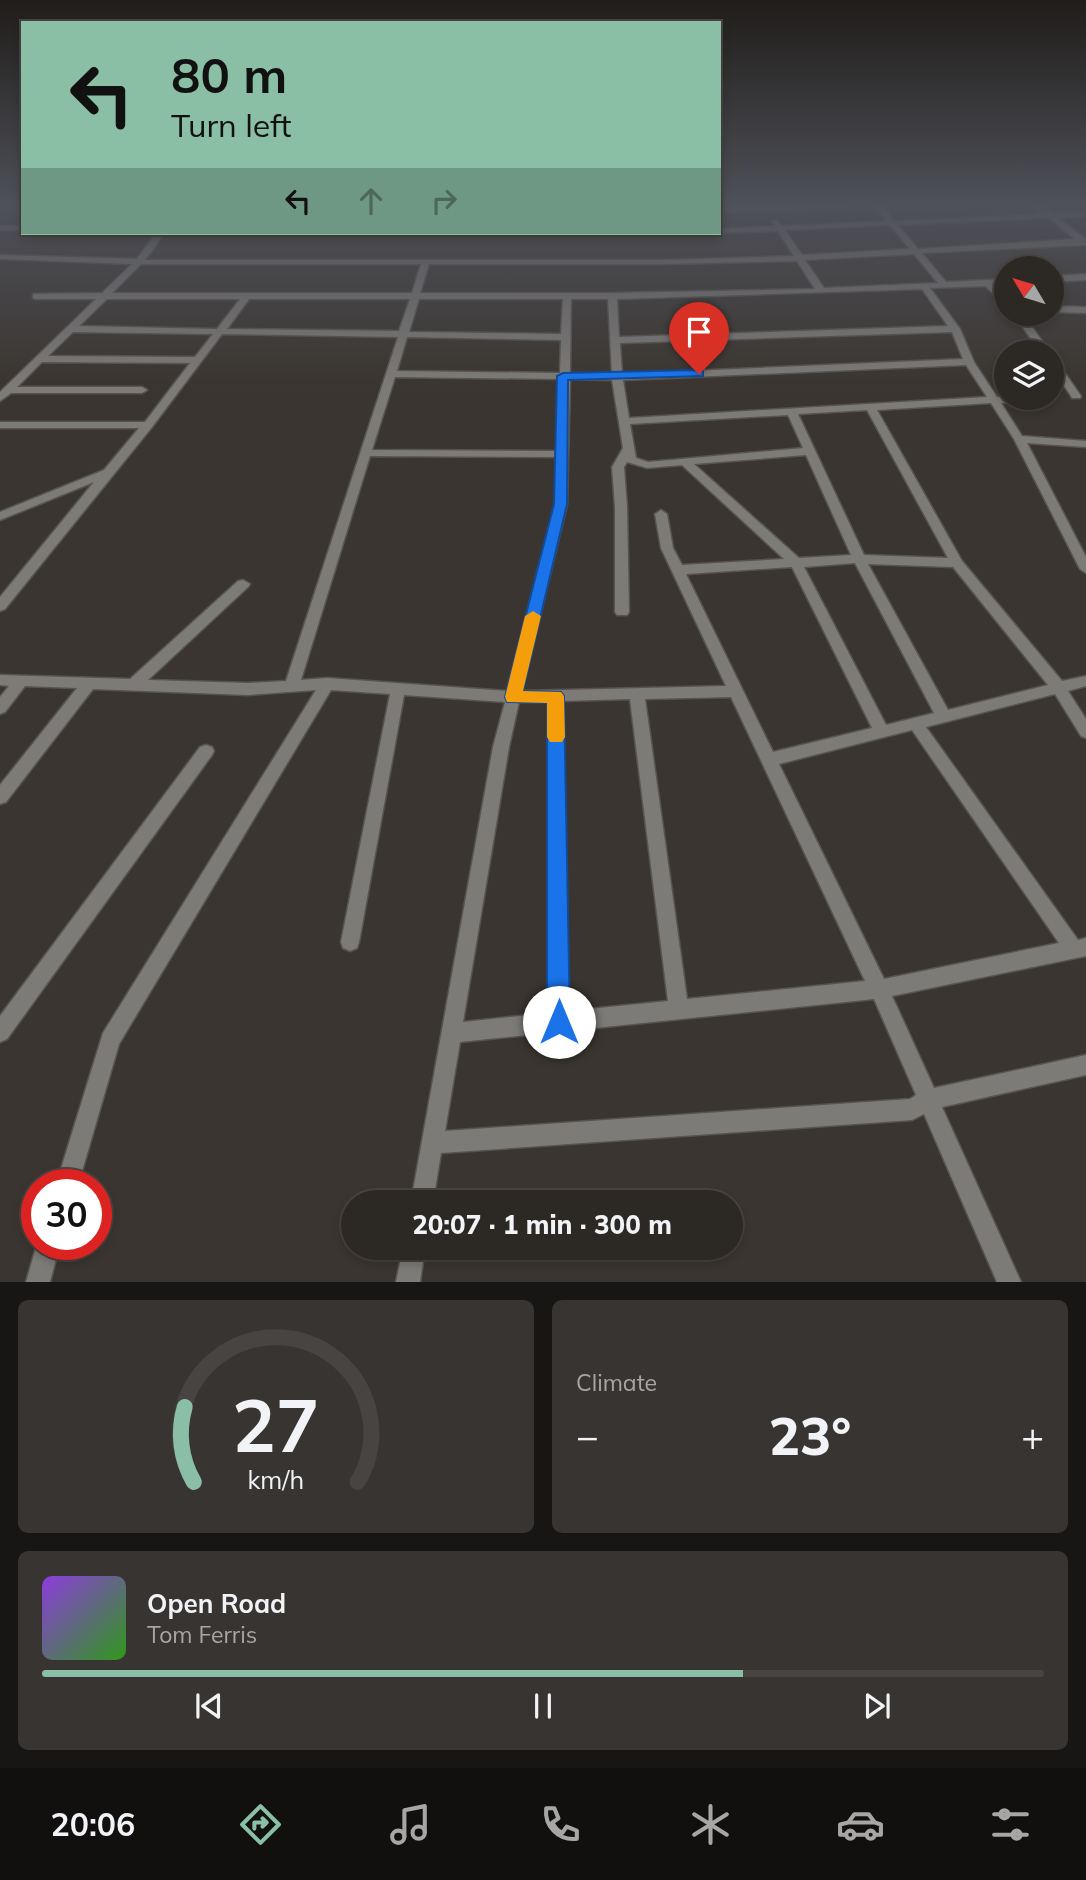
<!DOCTYPE html>
<html lang="en">
<head>
<meta charset="utf-8">
<style>
	:root { --surface:#2c2824; --page:#383431; --text:#f1f3f6; --muted:#a6a6a6; --line:#484441; --accent:#8abfa5 }
	body { margin:0; font-family:Mulish,sans-serif; background:var(--page); color:var(--text); height:100vh; display:flex; flex-direction:column; font-size:26px; white-space:nowrap }
	* { box-sizing:border-box; margin:0 }
	p { font-size:23px; color:var(--muted) }
	.icon { flex:none; width:38px; height:38px; fill:none; stroke:currentColor; stroke-width:2; stroke-linecap:round; stroke-linejoin:round }
	.map { position:relative; height:1282px; overflow:hidden }
	.panel { display:flex; flex-direction:column; gap:18px; padding:18px; background:#181614; flex:1 }
	.panel>* { flex:none }
	.banner { position:absolute; left:21px; top:21px; width:700px; height:214px; border-radius:0px; box-shadow:0 4px 10px #0003,0 0 0 2px var(--line); background:#8abfa5; color:#111; overflow:hidden }
	.needle { width:46px; rotate:308deg }
	.controls { position:absolute; left:994px; top:256px; display:grid; gap:14px }
	.controls a { display:grid; place-items:center; width:70px; height:70px; border-radius:50%; background:var(--surface); box-shadow:0 4px 10px #0003,0 0 0 2px var(--line); font-size:35px }
	.speed { position:absolute; left:21px; top:1169px; display:flex; gap:14px; font-size:35px; font-weight:700; text-align:center }
	.speed>* { display:grid; place-content:center; width:91px; height:91px; border-radius:50%; background:var(--surface); box-shadow:0 4px 10px #0003,0 0 0 2px var(--line); line-height:1 }
	.speed .limit { border:10px solid #d22; background:#fff; color:#111 }
	.pin { position:absolute; display:grid; place-items:center; width:60px; height:60px; color:#fff; margin:-72px -30px; border-radius:50% 50% 50% 0; rotate:-45deg; box-shadow:0 0 7px #0007 }
	.pin .icon { rotate:45deg }
	.me { position:absolute; width:77px; margin:-38px; rotate:0deg; stroke-linejoin:round; filter:drop-shadow(0 0 5px #0008) }
	.turn { display:flex; align-items:center; gap:24px; height:147px; padding:0 35px; font-size:32px }
	.turn .icon { width:91px; height:91px; stroke-width:2.5 }
	.turn b { display:block; font-size:49px; line-height:60px }
	.lanes { display:flex; align-items:center; height:66px; padding:0 35px; background:#0003; justify-content:center; gap:35px; direction:ltr }
	.lanes .off { opacity:.35 }
	.big { font-size:52px; font-weight:800; line-height:1.1 }
	.panel .widget { flex:1; display:flex; flex-direction:column; justify-content:center; gap:10px; min-width:0; padding:0 24px; border-radius:10px; background:var(--page) }
	.panel .dial { align-items:center; gap:0 }
	.dial svg { height:182px; overflow:visible; fill:none; stroke:var(--line); stroke-width:7; stroke-linecap:round; text-anchor:middle }
	.dial text { fill:var(--text); stroke:none }
	.song { display:flex; align-items:center; gap:21px }
	.cover { width:84px; height:84px; border-radius:10px; background:linear-gradient(135deg,hsl(270 70% 55%),hsl(110 70% 35%)) }
	.played { height:7px; border-radius:4px; background:linear-gradient(90deg,var(--accent) 70%,var(--line) 70%) }
	.keys { display:flex; justify-content:space-around; direction:ltr }
	.heat { display:flex; justify-content:space-between; align-items:center; font-size:38px; direction:ltr }
	.panel .tiles { flex:1; display:grid; gap:18px; grid-template-columns:1fr 1fr }
	.widget:last-child { grid-column:span 2 }
	.trip { position:absolute; left:341px; top:1190px; width:402px; height:70px; border-radius:35px; background:var(--surface); box-shadow:0 4px 10px #0003,0 0 0 2px var(--line); font-weight:800; line-height:70px; text-align:center }
	.menu { display:flex; height:112px; justify-content:space-around; align-items:center; background:#12100e; color:var(--muted) }
	.menu .icon { width:49px; height:49px }
	.menu .selected { color:var(--accent) }
	.menu b { font-size:32px; color:var(--text) }
	.map>svg:first-child { display:block }
</style>
</head>
<body>
<div class="map">
<svg width="1086" height="1282" viewBox="0 0 1086 1282">
	<rect width="100%" height="100%" fill="#3a3530"/>
	<g fill="none" stroke-linecap="round" stroke-linejoin="round">
		<!-- minor casing -->
		<g stroke="#58534e" stroke-width="3">
			<g id="minor">
				<path d="M 762,206 L 844,206 L 840,208 L 719,212 L 719,208 Z"/>
				<path d="M 874,206 L 882,206 L 894,221 L 1044,214 L 1035,206 L 1044,206 L 1053,213 L 1086,212 L 1086,216 L 1058,218 L 1086,239 L 1086,245 L 922,253 L 946,282 L 1006,279 L 1006,285 L 994,285 L 1006,297 L 1006,305 L 985,286 L 930,288 L 960,329 L 974,362 L 997,397 L 1052,397 L 1052,395 L 1054,397 L 1049,400 L 1001,403 L 1022,436 L 1086,441 L 1086,447 L 1027,443 L 1086,557 L 1086,573 L 1080,569 L 1014,439 L 991,403 L 877,410 L 962,561 L 1062,681 L 1086,676 L 1086,686 L 1068,691 L 1086,719 L 1086,738 L 1081,736 L 1055,694 L 926,727 L 1078,940 L 1086,938 L 1086,956 L 892,996 L 934,1088 L 1086,1055 L 1086,1075 L 942,1107 L 1021,1282 L 997,1282 L 924,1114 L 912,1120 L 441,1153 L 433,1202 L 411,1202 L 493,747 L 505,702 L 404,695 L 359,942 L 357,948 L 350,951 L 343,948 L 341,942 L 390,694 L 331,690 L 119,1044 L 78,1185 L 56,1185 L 103,1033 L 316,690 L 248,695 L 93,689 L 6,802 L 0,804 L 0,785 L 77,688 L 25,686 L 5,712 L 0,714 L 0,697 L 9,686 L 0,685 L 0,675 L 130,679 L 238,581 L 243,580 L 250,584 L 248,587 L 148,680 L 248,683 L 286,681 L 398,337 L 222,334 L 152,427 L 5,609 L 0,611 L 0,597 L 94,482 L 0,520 L 0,512 L 104,470 L 139,428 L 0,428 L 0,422 L 145,422 L 190,363 L 42,362 L 17,387 L 142,387 L 147,390 L 142,393 L 11,393 L 0,401 L 0,392 L 96,299 L 36,299 L 33,298 L 33,294 L 102,293 L 132,264 L 0,259 L 0,255 L 137,259 L 155,235 L 152,233 L 681,233 L 677,235 L 163,235 L 145,260 L 664,260 L 794,256 L 778,231 L 719,233 L 717,233 L 719,233 L 719,229 L 775,226 L 772,222 L 776,220 L 782,226 L 886,221 ZM 1049,218 L 1075,239 L 918,249 L 898,225 ZM 890,225 L 910,249 L 802,255 L 785,230 ZM 914,254 L 938,283 L 824,288 L 805,260 ZM 797,261 L 815,289 L 612,293 L 420,293 L 429,264 L 664,264 ZM 141,264 L 421,264 L 412,293 L 112,293 ZM 922,289 L 948,326 L 619,337 L 617,299 ZM 107,299 L 240,299 L 217,329 L 79,326 ZM 249,299 L 410,299 L 399,331 L 227,329 ZM 419,299 L 563,299 L 561,334 L 409,332 ZM 571,299 L 608,299 L 612,374 L 570,373 ZM 73,332 L 213,334 L 195,357 L 48,356 ZM 952,332 L 963,359 L 622,374 L 620,343 ZM 407,337 L 561,340 L 560,373 L 397,371 ZM 966,365 L 987,397 L 629,418 L 623,380 ZM 395,377 L 560,379 L 557,451 L 372,450 ZM 570,379 L 612,380 L 623,448 L 612,467 L 615,507 L 615,612 L 617,615 L 627,615 L 629,612 L 627,507 L 624,467 L 627,462 L 647,468 L 682,465 L 784,559 L 682,565 L 673,548 L 667,514 L 661,510 L 655,514 L 661,548 L 726,686 L 522,691 L 567,504 ZM 867,410 L 948,558 L 864,555 L 798,414 ZM 788,415 L 803,448 L 648,462 L 636,458 L 630,424 ZM 806,455 L 851,555 L 799,558 L 694,464 ZM 370,456 L 557,457 L 555,504 L 507,691 L 327,678 L 301,680 ZM 855,563 L 934,713 L 886,725 L 804,567 ZM 868,564 L 953,567 L 1048,685 L 948,710 ZM 792,567 L 872,728 L 773,752 L 686,574 ZM 731,697 L 865,981 L 687,999 L 645,699 ZM 630,699 L 668,1001 L 569,1011 L 563,701 ZM 519,702 L 548,702 L 549,1013 L 463,1022 L 509,747 ZM 912,730 L 1059,943 L 884,979 L 779,764 ZM 874,999 L 916,1095 L 910,1099 L 445,1131 L 460,1042 Z"/>
				<rect x="0" y="226" width="23" height="4"/>
				<path d="M 1086,274 L 1086,280 L 1052,282 L 1052,276 Z"/>
				<path d="M 1052,306 L 1086,307 L 1086,313 L 1052,312 Z"/>
				<path d="M 1013,313 L 1022,313 L 1050,352 L 1040,352 Z"/>
				<path d="M 1052,358 L 1055,359 L 1081,396 L 1080,398 L 1072,398 L 1071,396 L 1052,368 Z"/>
				<path d="M 206,745 L 212,747 L 214,751 L 212,755 L 7,1039 L 0,1042 L 0,1016 L 200,747 Z"/>
				<path d="M 37,1244 L 60,1244 L 50,1282 L 26,1282 Z"/>
				<path d="M 403,1248 L 425,1248 L 420,1282 L 396,1282 Z"/>
			</g>
		</g>
		<!-- minor -->
		<use href="#minor" fill="#7d7b78" fill-rule="evenodd"/>
	</g>
	<!-- sky -->
	<linearGradient id="sky" x2="0" y2="1"><stop stop-color="#201d1a"/><stop offset="0.53" stop-color="#4f5159"/><stop offset="1" stop-color="#4f5159" stop-opacity="0"/></linearGradient>
	<rect width="1086" height="386" fill="url(#sky)"/>
	<!-- route -->
	<path fill="#1a73e8" stroke="#114b97" stroke-width="2" d="M 699,370 L 703,371 L 703,376 L 568,380 L 567,504 L 523,691 L 561,692 L 564,696 L 570,1022 L 567,1030 L 559,1033 L 551,1030 L 547,1022 L 547,703 L 507,702 L 505,697 L 554,504 L 557,376 L 563,373 Z"/>
	<!-- slow -->
	<path fill="#f59e0b" d="M 533,611 L 541,616 L 523,691 L 561,692 L 564,696 L 565,737 L 562,742 L 550,742 L 547,737 L 547,703 L 507,702 L 505,697 L 525,616 Z"/>
</svg>
<div class="controls">
<a><svg class="needle" viewBox="-14 -14 28 28"><path d="M0-13l5 13h-10z" fill="#e53935"/><path d="M0 13l5-13h-10z" fill="#a6a6a6"/></svg></a>
<a><svg class="icon" aria-label="layers" viewBox="0 0 24 24"><path d="M12 4l9 5-9 5-9-5zM3 14l9 5 9-5"/></svg></a>
</div>
<div class="speed"><div class="limit">30</div></div>
<div class="pin" style="left:699px;top:374px;background:#d93025"><svg class="icon" aria-label="arrive" viewBox="0 0 24 24"><path d="M6 21V4h12l-3 4 3 4H6"/></svg></div>
<svg class="me" style="left:559px;top:1022px" viewBox="-20 -20 40 40"><circle r="19" fill="#fff"/><path d="M0-13L10 11 0 6-10 11z" fill="#1a73e8"/></svg>
<div class="trip">20:07 · 1 min · 300 m</div>
<div class="banner">
<div class="turn"><svg class="icon" aria-label="left" viewBox="0 0 24 24"><path d="M17 20v-9H6M10 6l-5 5 5 5"/></svg><div><b>80 m</b>Turn left</div></div>
<div class="lanes"><svg class="icon" aria-label="left" viewBox="0 0 24 24"><path d="M17 20v-9H6M10 6l-5 5 5 5"/></svg><svg class="icon off" aria-label="ahead" viewBox="0 0 24 24"><path d="M12 20V5M6 11l6-6 6 6"/></svg><svg class="icon off" aria-label="right" viewBox="0 0 24 24"><path d="M7 20v-9h11M14 6l5 5-5 5"/></svg></div>
</div>
</div>
<section class="panel">
<div class="tiles">
<div class="widget dial"><svg viewBox="0 0 100 80">
<path d="M14 69A42 42 0 1 1 86 69"/>
<path d="M14 69A42 42 0 0 1 10 36" stroke="#8abfa5"/>
<text x="50" y="56" font-size="32" font-weight="700">27</text>
<text x="50" y="72" font-size="11">km/h</text>
</svg></div>
<div class="widget"><p>Climate</p>
<div class="heat"><a>−</a><b class="big">23°</b><a>+</a></div>
</div>
<div class="widget">
<div class="song"><i class="cover"></i><div><b>Open Road</b><p>Tom Ferris</p></div></div>
<div class="played"></div>
<div class="keys"><svg class="icon" aria-label="previous" viewBox="0 0 24 24"><path d="M18 5L8 12l10 7zM5 5v14"/></svg><svg class="icon" aria-label="pause" viewBox="0 0 24 24"><path d="M8 5v14M16 5v14"/></svg><svg class="icon" aria-label="next" viewBox="0 0 24 24"><path d="M6 5l10 7-10 7zM19 5v14"/></svg></div>
</div>
</div>
</section>
<nav class="menu">
<b>20:06</b>
<svg class="icon selected" aria-label="directions" viewBox="0 0 24 24"><path d="M12 3l9 9-9 9-9-9zM9 14v-3h6M13 9l2 2-2 2"/></svg>
<svg class="icon" aria-label="music" viewBox="0 0 24 24"><path d="M9 18V5l10-2v13"/><circle cx="6" cy="18" r="3"/><circle cx="16" cy="16" r="3"/></svg>
<svg class="icon" aria-label="phone" viewBox="0 0 24 24"><path d="M5 4h4l2 5-3 2q2 4 5 5l2-3 5 2v4C11 20 4 13 5 4z"/></svg>
<svg class="icon" aria-label="climate" viewBox="0 0 24 24"><path d="M12 3v18M4 7l16 10M4 17L20 7"/></svg>
<svg class="icon" aria-label="car" viewBox="0 0 24 24"><path d="M5 17H2v-5l4-1 3-4h7l3 4 3 1v5h-3M9 17h6M6 11h13"/><circle cx="7" cy="17" r="2"/><circle cx="17" cy="17" r="2"/></svg>
<svg class="icon" aria-label="filters" viewBox="0 0 24 24"><path d="M4 7h16M4 17h16"/><circle cx="9" cy="7" r="2"/><circle cx="15" cy="17" r="2"/></svg>
</nav>
</body>
</html>
